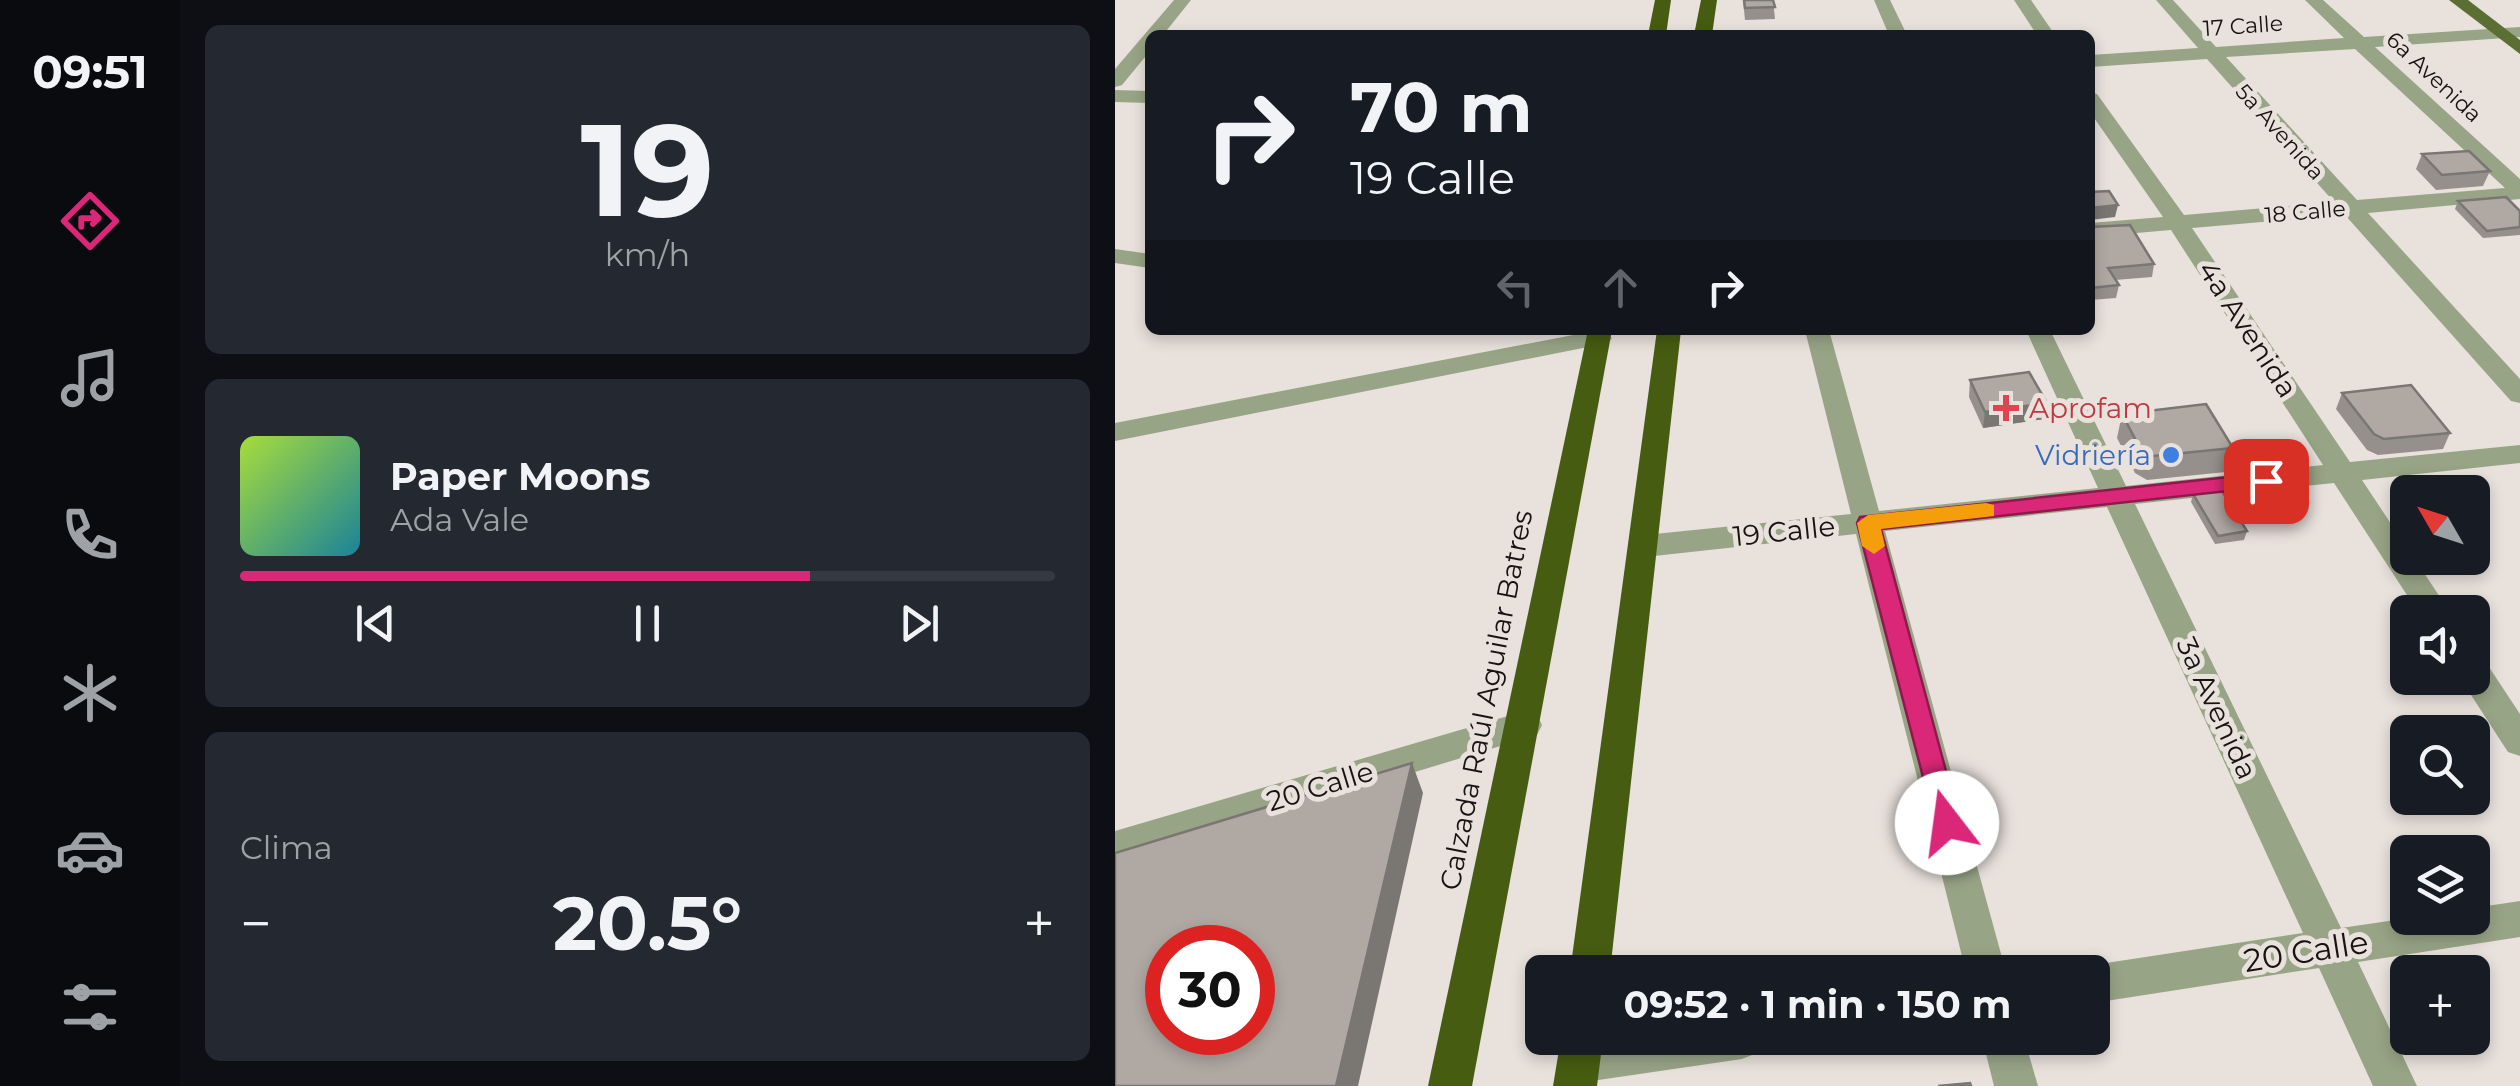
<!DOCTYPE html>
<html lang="es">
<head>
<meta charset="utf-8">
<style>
	:root { --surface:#171b24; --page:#242831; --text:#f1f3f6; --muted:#9ea1a6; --line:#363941; --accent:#db2777 }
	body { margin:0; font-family:Montserrat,sans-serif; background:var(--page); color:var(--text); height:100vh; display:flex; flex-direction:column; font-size:38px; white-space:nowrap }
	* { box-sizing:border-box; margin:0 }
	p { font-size:32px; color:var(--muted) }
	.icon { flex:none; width:55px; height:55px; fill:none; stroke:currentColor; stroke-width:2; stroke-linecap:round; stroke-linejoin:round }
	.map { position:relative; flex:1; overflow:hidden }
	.side { display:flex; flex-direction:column; gap:25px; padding:25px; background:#0d0f14; width:935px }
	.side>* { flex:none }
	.guide { position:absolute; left:30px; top:30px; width:950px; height:305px; border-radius:15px; box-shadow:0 5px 15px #0003; background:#171b24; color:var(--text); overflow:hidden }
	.needle { width:65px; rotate:309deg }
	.fabs { position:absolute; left:1275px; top:475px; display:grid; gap:20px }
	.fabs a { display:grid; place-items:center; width:100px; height:100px; border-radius:15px; background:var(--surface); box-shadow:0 5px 15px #0003; font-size:50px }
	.speed { position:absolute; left:30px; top:925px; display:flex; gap:20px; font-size:50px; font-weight:700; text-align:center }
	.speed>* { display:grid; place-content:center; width:130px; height:130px; border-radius:50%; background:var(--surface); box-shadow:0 5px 15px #0003; line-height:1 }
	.speed .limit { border:15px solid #d22; background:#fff; color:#111 }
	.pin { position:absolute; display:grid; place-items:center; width:85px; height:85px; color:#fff; margin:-42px; border-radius:20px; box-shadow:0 5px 15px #0006 }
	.me { position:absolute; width:110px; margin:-55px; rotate:345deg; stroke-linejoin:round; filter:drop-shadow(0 0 8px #0008) }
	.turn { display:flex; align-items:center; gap:35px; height:210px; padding:0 40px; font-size:45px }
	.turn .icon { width:130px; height:130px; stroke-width:2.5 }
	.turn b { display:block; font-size:70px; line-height:85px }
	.lanes { display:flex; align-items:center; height:95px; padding:0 40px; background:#0003; justify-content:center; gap:50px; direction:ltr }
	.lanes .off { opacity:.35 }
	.big { font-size:75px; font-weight:700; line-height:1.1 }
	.side .tile { flex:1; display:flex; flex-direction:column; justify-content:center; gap:15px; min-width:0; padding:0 35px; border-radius:15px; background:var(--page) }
	.side .dial { align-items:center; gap:0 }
	.dial b { font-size:130px; line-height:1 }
	.song { display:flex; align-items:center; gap:30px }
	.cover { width:120px; height:120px; border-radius:15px; background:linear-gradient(135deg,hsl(80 70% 55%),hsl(190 70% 35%)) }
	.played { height:10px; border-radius:5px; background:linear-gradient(90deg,var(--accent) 70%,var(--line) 70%) }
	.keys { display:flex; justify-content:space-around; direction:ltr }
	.heat { display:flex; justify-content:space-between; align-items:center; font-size:55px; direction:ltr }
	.trip { position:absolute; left:410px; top:955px; width:585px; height:100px; border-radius:15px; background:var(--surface); box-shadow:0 5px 15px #0003; font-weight:700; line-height:100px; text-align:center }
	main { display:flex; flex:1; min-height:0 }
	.menu { display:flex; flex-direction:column; width:180px; justify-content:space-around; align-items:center; background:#090b0e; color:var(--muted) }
	.menu .icon { width:70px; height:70px }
	.menu .selected { color:var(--accent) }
	.menu b { font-size:45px; color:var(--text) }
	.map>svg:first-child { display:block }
</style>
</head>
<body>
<main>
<nav class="menu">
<b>09:51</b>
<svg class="icon selected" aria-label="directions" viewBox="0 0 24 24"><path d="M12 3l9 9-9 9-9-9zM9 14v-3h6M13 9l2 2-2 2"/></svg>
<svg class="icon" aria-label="music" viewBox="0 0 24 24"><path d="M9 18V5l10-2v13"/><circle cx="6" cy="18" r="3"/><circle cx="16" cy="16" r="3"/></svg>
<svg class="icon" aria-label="phone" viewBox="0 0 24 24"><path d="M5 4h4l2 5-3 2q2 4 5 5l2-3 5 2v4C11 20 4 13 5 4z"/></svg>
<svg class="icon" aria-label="climate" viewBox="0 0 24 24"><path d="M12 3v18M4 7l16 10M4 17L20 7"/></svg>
<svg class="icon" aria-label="car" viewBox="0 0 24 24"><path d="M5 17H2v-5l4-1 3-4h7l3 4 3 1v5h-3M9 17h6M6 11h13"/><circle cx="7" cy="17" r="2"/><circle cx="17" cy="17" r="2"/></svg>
<svg class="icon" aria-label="filters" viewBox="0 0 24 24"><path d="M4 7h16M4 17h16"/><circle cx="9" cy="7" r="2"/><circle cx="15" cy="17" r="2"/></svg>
</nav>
<section class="side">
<div class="tile dial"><b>19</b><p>km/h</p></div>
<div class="tile">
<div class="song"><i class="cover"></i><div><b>Paper Moons</b><p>Ada Vale</p></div></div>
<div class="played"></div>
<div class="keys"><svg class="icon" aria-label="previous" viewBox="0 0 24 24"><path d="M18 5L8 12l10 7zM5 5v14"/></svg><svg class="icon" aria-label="pause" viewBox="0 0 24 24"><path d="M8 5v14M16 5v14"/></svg><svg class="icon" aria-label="next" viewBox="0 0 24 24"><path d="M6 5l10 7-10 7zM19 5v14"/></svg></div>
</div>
<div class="tile"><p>Clima</p>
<div class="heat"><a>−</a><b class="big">20.5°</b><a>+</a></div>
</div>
</section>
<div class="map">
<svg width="1405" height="1086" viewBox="0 0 1405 1086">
	<rect width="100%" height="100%" fill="#e8e1dc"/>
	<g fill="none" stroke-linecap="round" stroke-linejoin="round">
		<!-- minor -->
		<g fill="#98a486" fill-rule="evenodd">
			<path d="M 59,0 L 76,0 L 48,35 L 35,35 L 35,51 L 7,85 L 0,87 L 0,69 Z"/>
			<path d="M 759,0 L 775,0 L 792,35 L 774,35 Z"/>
			<path d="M 899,0 L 916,0 L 940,35 L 922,35 Z"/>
			<path d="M 1041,0 L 1058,0 L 1101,47 L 1229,38 L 1190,0 L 1208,0 L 1249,37 L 1405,27 L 1405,37 L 1260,47 L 1405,179 L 1405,199 L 1253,213 L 1405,379 L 1405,403 L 1396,401 L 1230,215 L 1077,228 L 1235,462 L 1405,445 L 1405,463 L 1247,480 L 1292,548 L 1292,558 L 1299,558 L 1335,612 L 1303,612 L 1219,483 L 1020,504 L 1226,928 L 1294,918 L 1358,918 L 1358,908 L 1405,901 L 1405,937 L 1243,962 L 1302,1086 L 1258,1086 L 1204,968 L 978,1003 L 978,972 L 963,972 L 978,965 L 1188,933 L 992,507 L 770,531 L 891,972 L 851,972 L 741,534 L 530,557 L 519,554 L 515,546 L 519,538 L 530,535 L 736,514 L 690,330 L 714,330 L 764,511 L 983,488 L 911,330 L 935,330 L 1011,486 L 1208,465 L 1056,230 L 975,237 L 975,223 L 1048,217 L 975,112 L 975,92 L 982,94 L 1069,215 L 1219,202 L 1092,59 L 975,67 L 975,55 L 1083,48 ZM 1240,49 L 1390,188 L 1242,200 L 1111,57 Z"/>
			<path d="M 0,90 L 35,91 L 35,103 L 0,102 Z"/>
			<path d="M 0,249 L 35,254 L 35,268 L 0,263 Z"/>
			<path d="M 484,330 L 497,338 L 493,343 L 0,441 L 0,423 Z"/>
			<path d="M 1358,657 L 1370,661 L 1405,714 L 1405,756 L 1393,752 L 1345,678 L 1358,678 Z"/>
			<path d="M 410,711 L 422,715 L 427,725 L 422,735 L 0,863 L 0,831 Z"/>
			<path d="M 486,1038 L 648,1038 L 642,1053 L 627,1059 L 463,1083 L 448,1077 L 442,1062 L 448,1047 Z"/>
			<path d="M 867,1038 L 909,1038 L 923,1086 L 879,1086 Z"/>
		</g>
		<!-- major -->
		<path fill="#5b6f35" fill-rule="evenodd" d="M 1334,0 L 1353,0 L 1405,40 L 1405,54 Z"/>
		<!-- highway -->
		<g fill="#465c11" fill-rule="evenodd">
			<path d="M 540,0 L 556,0 L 551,35 L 533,35 Z"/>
			<path d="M 586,0 L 602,0 L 597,35 L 579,35 Z"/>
			<path d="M 473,330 L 497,330 L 357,1086 L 313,1086 Z"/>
			<path d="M 542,330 L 566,330 L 495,972 L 455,972 Z"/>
			<path d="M 446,1038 L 488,1038 L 482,1086 L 438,1086 Z"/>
		</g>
	</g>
	<!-- wall -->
	<g fill="#96908c">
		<path d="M 628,0 L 658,0 L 660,19 L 630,20 Z"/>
		<path d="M 1307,154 L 1375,171 L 1368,186 L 1321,190 L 1301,169 Z"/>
		<path d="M 1343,201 L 1405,211 L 1405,235 L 1368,238 L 1340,209 Z"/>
		<path d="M 975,227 L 1039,264 L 1037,277 L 1000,280 L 1004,285 L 1001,298 L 975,300 Z"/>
		<path d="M 855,380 L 932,403 L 929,419 L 868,428 L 854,397 Z"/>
		<path d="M 1227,393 L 1335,433 L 1328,449 L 1263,455 L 1252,450 L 1221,409 Z"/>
		<path d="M 1007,414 L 1118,448 L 1111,472 L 1032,480 L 1020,473 L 1002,438 Z"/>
		<path d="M 1078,494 L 1132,531 L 1129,540 L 1100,544 L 1076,502 Z"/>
	</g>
	<!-- shaded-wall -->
	<g fill="#7a7672">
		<path d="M 1003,205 L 1000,217 L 975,220 L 975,208 Z"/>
		<path d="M 932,403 L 929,419 L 868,428 L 870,412 Z"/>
		<path d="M 297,763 L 308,793 L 243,1086 L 221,1086 Z"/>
	</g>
	<!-- building -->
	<g fill="#afa8a3" stroke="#7a7672" stroke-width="2.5" fill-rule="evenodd">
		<path d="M 629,0 L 658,0 L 660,7 L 630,8 Z"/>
		<path d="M 1354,151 L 1375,171 L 1327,175 L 1307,154 Z"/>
		<path d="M 994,191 L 1003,205 L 975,208 L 975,192 Z"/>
		<path d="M 1391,197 L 1405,211 L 1405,227 L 1372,231 L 1343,201 Z"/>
		<path d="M 1015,225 L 1039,264 L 993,268 L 1004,285 L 975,288 L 975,227 Z"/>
		<path d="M 914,372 L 932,403 L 870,412 L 855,380 Z"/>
		<path d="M 1296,385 L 1335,433 L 1269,439 L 1259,434 L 1227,393 Z"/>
		<path d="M 1091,404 L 1118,448 L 1038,456 L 1026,450 L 1007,414 Z"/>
		<path d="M 1107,491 L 1132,531 L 1103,536 L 1078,494 Z"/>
		<path d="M 297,763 L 221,1086 L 0,1086 L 0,853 ZM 52,948 L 138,948 L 138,1032 L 52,1032 Z"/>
		<path d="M 855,1083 L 856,1086 L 823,1086 Z"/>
	</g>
	<!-- route -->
	<path fill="#db2777" stroke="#8e194d" stroke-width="2.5" d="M 1151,473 L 1159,476 L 1159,486 L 766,529 L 845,823 L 841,831 L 832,835 L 822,831 L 742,523 L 745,517 Z"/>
	<!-- slow -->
	<path fill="#f59e0b" d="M 871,503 L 879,505 L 879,516 L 766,529 L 770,546 L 759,554 L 747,546 L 742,523 L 753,515 Z"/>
	<!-- markers -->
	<path fill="#e0444e" stroke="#e8e1dc" stroke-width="4" d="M886 393h10v10h10v10h-10v10h-10v-10h-10v-10h10z"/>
	<circle fill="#3f7fe0" stroke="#e8e1dc" stroke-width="4" cx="1056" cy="455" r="10"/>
	<g text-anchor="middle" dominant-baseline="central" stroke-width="10" stroke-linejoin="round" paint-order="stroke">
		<!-- far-street labels -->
		<g font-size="22" fill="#161311" stroke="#e8e1dc">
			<text transform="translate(1128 26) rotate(-4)">17 Calle</text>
			<text transform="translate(1319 77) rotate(43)">6a Avenida</text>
			<text transform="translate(1165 132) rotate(48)">5a Avenida</text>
			<text transform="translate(1190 212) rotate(-5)">18 Calle</text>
		</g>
		<!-- street labels -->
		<g font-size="28" fill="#161311" stroke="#e8e1dc">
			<text transform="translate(1133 329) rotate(57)">4a Avenida</text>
			<text transform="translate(669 531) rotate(-6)">19 Calle</text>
			<text transform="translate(371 700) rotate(-79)">Calzada Raúl Aguilar Batres</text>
			<text transform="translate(1102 708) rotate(65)">3a Avenida</text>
			<text transform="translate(205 786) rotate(-17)">20 Calle</text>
		</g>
		<!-- health labels -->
		<g font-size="28" fill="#be3a42" stroke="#e8e1dc" text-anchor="start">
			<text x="914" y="408">Aprofam</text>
		</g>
		<!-- shop labels -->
		<g font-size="28" fill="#366cbe" stroke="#e8e1dc" text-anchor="end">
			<text x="1036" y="455">Vidriería</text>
		</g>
		<!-- near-street labels -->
		<g font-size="32" fill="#161311" stroke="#e8e1dc">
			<text transform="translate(1191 951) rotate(-9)">20 Calle</text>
		</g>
	</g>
</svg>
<div class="fabs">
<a><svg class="needle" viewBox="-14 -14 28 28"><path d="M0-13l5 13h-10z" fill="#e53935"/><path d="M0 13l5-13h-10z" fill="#9ea1a6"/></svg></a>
<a><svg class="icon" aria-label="sound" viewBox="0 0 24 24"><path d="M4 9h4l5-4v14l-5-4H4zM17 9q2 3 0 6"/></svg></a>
<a><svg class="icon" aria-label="search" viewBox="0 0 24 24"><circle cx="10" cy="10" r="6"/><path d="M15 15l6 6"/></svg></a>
<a><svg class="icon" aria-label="layers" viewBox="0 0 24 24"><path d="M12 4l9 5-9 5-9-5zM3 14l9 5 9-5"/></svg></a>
<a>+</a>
</div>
<div class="speed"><div class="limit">30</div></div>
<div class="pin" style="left:1151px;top:481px;background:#d93025"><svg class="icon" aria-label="arrive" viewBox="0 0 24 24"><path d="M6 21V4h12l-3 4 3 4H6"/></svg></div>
<svg class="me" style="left:832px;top:823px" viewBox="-20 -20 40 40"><circle r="19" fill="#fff"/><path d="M0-13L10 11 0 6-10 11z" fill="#db2777"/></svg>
<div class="trip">09:52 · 1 min · 150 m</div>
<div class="guide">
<div class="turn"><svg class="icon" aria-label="right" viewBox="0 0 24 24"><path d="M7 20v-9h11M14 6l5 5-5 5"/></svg><div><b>70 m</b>19 Calle</div></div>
<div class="lanes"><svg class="icon off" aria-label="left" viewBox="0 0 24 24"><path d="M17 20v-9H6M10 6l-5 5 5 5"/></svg><svg class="icon off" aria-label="ahead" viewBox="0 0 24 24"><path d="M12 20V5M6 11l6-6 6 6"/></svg><svg class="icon" aria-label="right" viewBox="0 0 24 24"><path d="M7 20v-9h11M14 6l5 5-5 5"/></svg></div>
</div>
</div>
</main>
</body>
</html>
